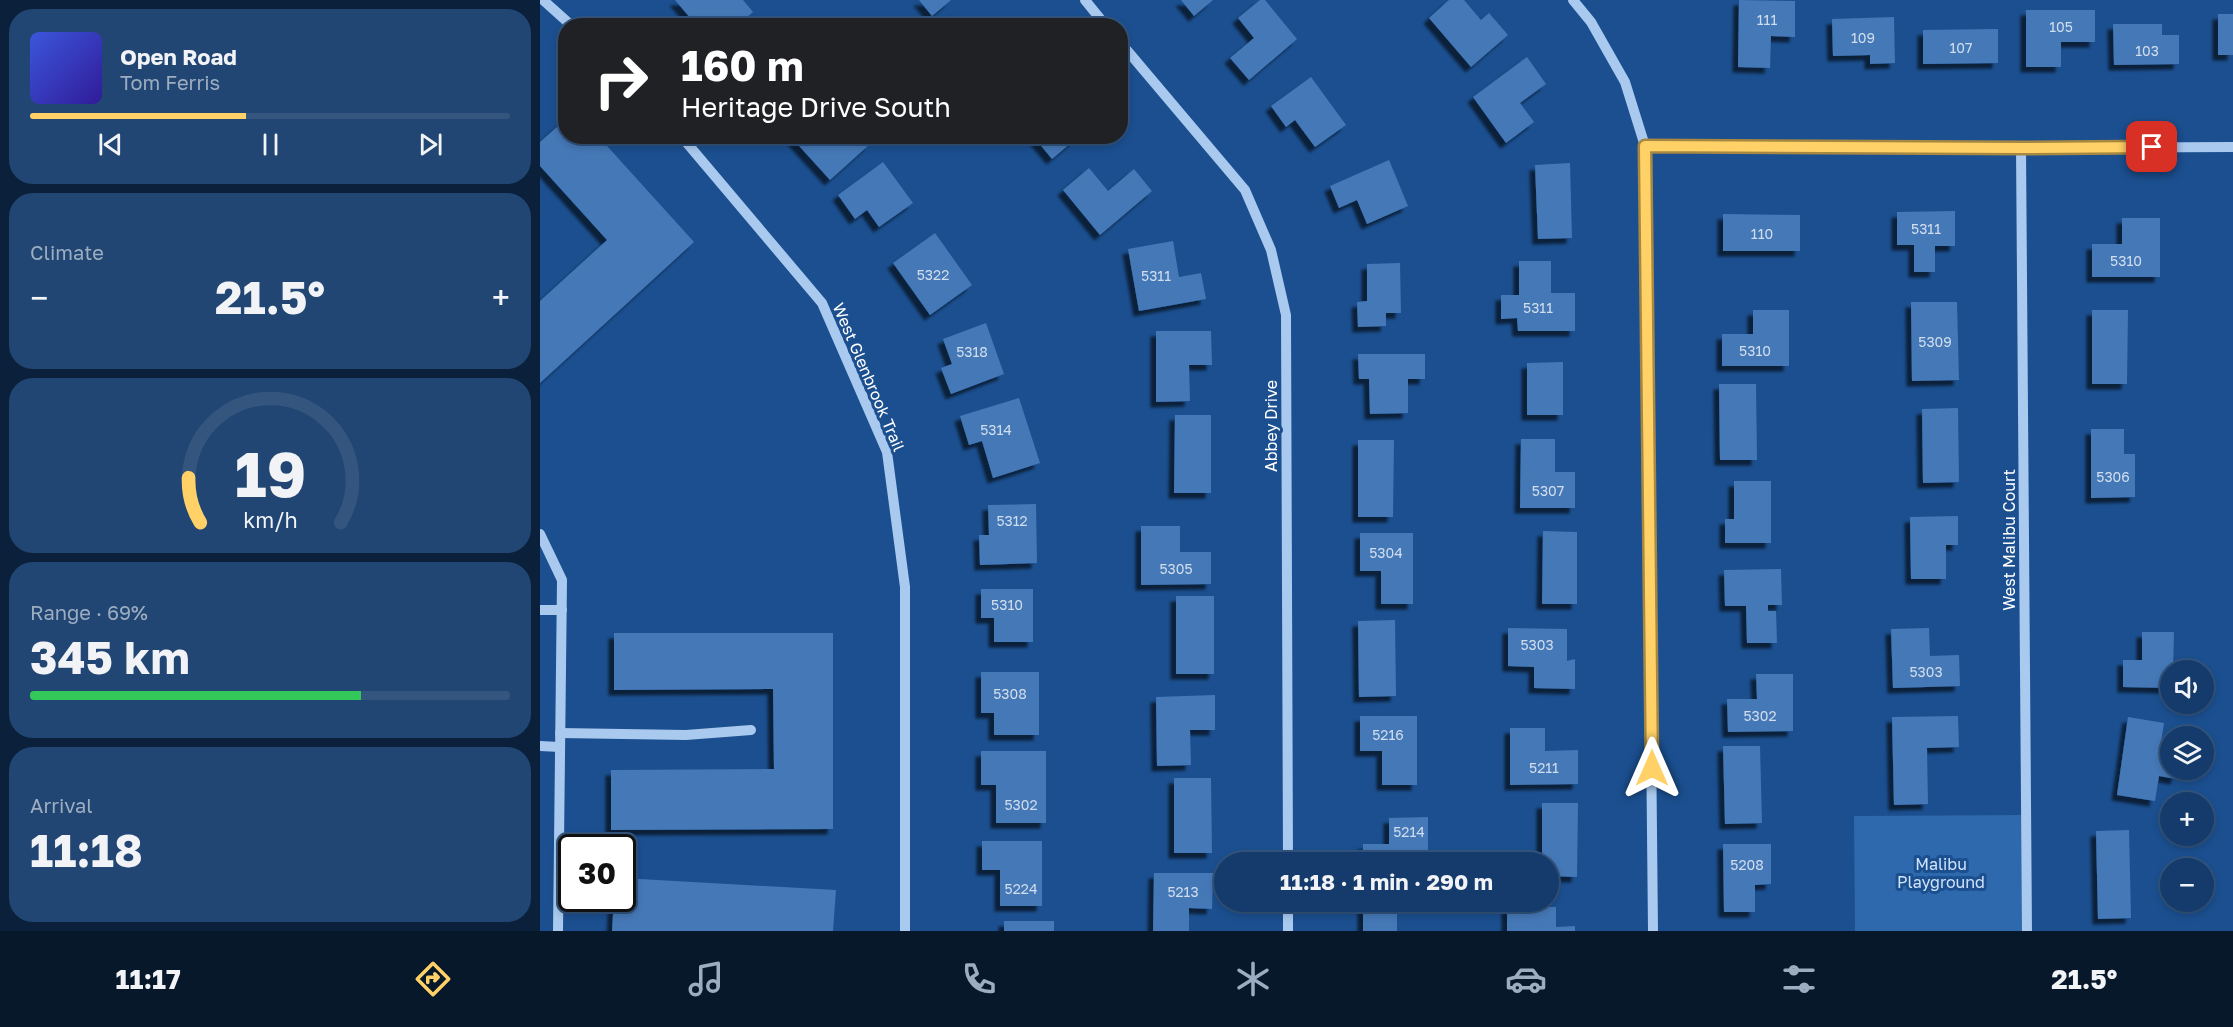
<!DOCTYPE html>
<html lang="en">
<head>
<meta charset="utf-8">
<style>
	:root { --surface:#143b6b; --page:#214673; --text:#f1f3f6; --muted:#9dadc1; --line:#33557e; --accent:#ffd166 }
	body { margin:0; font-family:"Golos Text",sans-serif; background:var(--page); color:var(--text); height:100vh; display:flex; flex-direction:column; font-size:22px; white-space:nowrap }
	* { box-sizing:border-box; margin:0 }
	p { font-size:20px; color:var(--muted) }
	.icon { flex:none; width:33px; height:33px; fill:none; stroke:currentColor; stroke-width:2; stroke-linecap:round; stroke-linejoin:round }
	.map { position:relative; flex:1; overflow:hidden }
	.side { display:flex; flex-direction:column; gap:9px; padding:9px; background:#0b203b; width:540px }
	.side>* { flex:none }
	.guide { position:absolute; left:18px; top:18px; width:570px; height:126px; border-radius:24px; box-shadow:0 3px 9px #0003,0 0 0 2px var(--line); background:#202124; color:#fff; overflow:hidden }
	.fabs { position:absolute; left:1620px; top:660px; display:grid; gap:12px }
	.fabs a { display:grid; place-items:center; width:54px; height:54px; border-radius:50%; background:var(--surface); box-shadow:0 3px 9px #0003,0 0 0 2px var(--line); font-size:30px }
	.speed { position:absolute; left:18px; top:834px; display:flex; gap:12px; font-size:30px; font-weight:700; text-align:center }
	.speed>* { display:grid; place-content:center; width:78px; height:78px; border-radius:50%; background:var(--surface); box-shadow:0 3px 9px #0003,0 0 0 2px var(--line); line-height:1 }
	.speed .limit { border:3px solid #111; border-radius:9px; background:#fff; color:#111 }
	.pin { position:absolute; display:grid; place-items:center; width:51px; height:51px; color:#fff; margin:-26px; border-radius:12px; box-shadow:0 3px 9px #0006 }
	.me { position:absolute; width:66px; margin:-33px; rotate:0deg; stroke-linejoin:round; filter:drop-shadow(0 0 4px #0008) }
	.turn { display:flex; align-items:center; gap:21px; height:126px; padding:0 24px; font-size:27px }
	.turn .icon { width:78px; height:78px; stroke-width:2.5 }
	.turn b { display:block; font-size:42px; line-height:51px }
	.big { font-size:45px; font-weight:700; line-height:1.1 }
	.side .card { flex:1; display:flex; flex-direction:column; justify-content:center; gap:9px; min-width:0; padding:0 21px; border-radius:24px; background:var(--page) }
	.side .dial { align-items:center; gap:0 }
	.dial svg { height:156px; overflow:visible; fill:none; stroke:var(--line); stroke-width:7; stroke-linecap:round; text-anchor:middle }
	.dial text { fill:var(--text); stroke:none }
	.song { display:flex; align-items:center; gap:18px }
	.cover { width:72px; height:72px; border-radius:9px; background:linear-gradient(135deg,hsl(230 70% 55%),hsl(250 70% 35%)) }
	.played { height:6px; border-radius:3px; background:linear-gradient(90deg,var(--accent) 45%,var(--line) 45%) }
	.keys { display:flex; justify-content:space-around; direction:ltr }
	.heat { display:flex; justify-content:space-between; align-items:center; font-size:33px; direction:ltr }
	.charge { height:9px; border-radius:4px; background:linear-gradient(90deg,#34c759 69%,var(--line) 0) }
	.trip { position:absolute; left:674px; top:852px; width:345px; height:60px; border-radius:30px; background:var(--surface); box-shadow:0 3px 9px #0003,0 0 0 2px var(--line); font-weight:700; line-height:60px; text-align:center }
	.tabs { display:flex; height:96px; justify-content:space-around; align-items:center; background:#08182b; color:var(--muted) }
	.tabs .icon { width:42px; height:42px }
	.tabs .on { color:var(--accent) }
	.tabs b { font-size:27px; color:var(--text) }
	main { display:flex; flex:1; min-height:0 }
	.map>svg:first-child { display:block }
</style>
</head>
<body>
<main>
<section class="side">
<div class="card">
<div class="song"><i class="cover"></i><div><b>Open Road</b><p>Tom Ferris</p></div></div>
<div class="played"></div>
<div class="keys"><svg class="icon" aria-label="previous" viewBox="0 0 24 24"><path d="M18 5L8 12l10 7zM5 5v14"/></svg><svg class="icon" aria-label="pause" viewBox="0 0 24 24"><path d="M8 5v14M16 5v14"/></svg><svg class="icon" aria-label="next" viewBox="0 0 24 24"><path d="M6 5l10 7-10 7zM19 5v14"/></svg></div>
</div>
<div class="card"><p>Climate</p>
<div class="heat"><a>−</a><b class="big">21.5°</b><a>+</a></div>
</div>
<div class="card dial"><svg viewBox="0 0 100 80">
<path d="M14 69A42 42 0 1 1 86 69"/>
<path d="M14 69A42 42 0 0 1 8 46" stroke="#ffd166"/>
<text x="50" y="56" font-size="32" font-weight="700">19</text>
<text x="50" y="72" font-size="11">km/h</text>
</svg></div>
<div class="card"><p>Range · 69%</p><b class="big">345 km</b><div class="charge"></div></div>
<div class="card"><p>Arrival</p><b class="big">11:18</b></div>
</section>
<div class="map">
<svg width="1693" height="931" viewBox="0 0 1693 931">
	<defs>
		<filter id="shadow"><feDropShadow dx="-5.5" dy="5.5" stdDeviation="1.5" flood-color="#0009"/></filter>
	</defs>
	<rect width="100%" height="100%" fill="#1b4f8f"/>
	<!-- park -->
	<path fill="#2e69ad" d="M 1487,815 L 1487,931 L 1315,931 L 1314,816 Z"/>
	<!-- building -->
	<g fill="#4478b7" filter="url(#shadow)">
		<path d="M 135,0 L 203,0 L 213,12 L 197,26 L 157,26 Z"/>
		<path d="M 379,0 L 411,0 L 392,16 Z"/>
		<path d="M 641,0 L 673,0 L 654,16 Z"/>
		<path d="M 720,0 L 725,0 L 757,39 L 709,80 L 690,58 L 714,38 L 698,18 Z"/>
		<path d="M 909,0 L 924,0 L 941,20 L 949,13 L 968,35 L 931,67 L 889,18 Z"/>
		<path d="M 1199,0 L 1255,1 L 1255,37 L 1231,36 L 1230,68 L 1198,67 Z"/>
		<path d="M 1486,10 L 1555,10 L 1555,42 L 1521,42 L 1521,67 L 1486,67 Z"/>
		<rect x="1678" y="14" width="15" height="41"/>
		<path d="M 1354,17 L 1355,63 L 1330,64 L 1330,55 L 1293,56 L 1292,19 Z"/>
		<path d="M 1573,24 L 1622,24 L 1622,35 L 1639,35 L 1639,64 L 1574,65 Z"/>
		<path d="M 1458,29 L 1458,63 L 1383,64 L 1383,30 Z"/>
		<path d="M 987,57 L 1006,84 L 980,103 L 994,122 L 966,143 L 933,97 Z"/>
		<path d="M 771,77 L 806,125 L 775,147 L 755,120 L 746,127 L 731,106 Z"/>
		<path d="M 26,119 L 26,136 L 58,136 L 154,242 L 0,383 L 0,301 L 67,240 L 0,166 L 0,142 Z"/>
		<path d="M 250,136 L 324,136 L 330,144 L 290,180 Z"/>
		<path d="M 493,136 L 539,136 L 512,159 Z"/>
		<path d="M 849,160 L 868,206 L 827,224 L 817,200 L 799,208 L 790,186 Z"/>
		<path d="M 343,162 L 373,203 L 339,227 L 327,210 L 315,219 L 298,195 Z"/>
		<path d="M 1030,163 L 1032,238 L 998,239 L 995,165 Z"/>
		<path d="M 549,168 L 568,191 L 594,169 L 612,191 L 560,235 L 523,190 Z"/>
		<path d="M 1415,211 L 1415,246 L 1395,246 L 1395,272 L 1374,272 L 1374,245 L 1357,245 L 1357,212 Z"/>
		<path d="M 1183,214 L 1260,215 L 1260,251 L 1183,251 Z"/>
		<path d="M 1582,218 L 1620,218 L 1620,277 L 1552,277 L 1552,244 L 1582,244 Z"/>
		<path d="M 395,233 L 432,285 L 390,315 L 353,263 Z"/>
		<path d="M 633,241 L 639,277 L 661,273 L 666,299 L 599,311 L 588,249 Z"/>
		<path d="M 979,261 L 1011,261 L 1011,293 L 1035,293 L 1035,331 L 978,331 L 977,318 L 961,319 L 961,295 L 979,295 Z"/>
		<path d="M 860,263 L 861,313 L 846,313 L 846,326 L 818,327 L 817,302 L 827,301 L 827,264 Z"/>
		<path d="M 1371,302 L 1417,302 L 1419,380 L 1372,381 Z"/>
		<path d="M 1213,310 L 1249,310 L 1249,366 L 1182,366 L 1182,334 L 1213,334 Z"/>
		<path d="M 1552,310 L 1588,310 L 1587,384 L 1552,384 Z"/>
		<path d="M 446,323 L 464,374 L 411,394 L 401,368 L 412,364 L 403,339 Z"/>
		<path d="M 616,331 L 671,331 L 672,365 L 649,365 L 650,401 L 616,402 Z"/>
		<path d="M 818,354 L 885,354 L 885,379 L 868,379 L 868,413 L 830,414 L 829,379 L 819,379 Z"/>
		<path d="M 1023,362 L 1023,415 L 987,415 L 987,363 Z"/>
		<path d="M 1179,384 L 1216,384 L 1217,460 L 1180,460 Z"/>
		<path d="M 479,398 L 500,463 L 453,478 L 442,441 L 429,445 L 420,416 Z"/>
		<path d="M 1418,408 L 1419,482 L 1383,483 L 1382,409 Z"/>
		<path d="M 635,415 L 671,415 L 671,493 L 634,493 Z"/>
		<path d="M 1551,429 L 1584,429 L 1584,454 L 1595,454 L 1595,497 L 1551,498 Z"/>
		<path d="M 981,439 L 1015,439 L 1015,472 L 1035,472 L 1035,508 L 980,508 Z"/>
		<path d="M 818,440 L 854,440 L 853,517 L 818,517 Z"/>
		<path d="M 1194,481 L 1231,481 L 1231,543 L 1185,543 L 1185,519 L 1194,519 Z"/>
		<path d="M 496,504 L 497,563 L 440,565 L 439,535 L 449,535 L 448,505 Z"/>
		<path d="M 1418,516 L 1418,545 L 1406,545 L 1406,579 L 1371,579 L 1370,517 Z"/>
		<path d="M 601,526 L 640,526 L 640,552 L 671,552 L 671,584 L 601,585 Z"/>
		<path d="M 1003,531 L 1037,532 L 1037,604 L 1002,604 Z"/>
		<path d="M 820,533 L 873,533 L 873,604 L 841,604 L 841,571 L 820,571 Z"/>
		<path d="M 1241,569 L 1242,605 L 1228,605 L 1228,611 L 1236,611 L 1237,643 L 1207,643 L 1206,606 L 1185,606 L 1184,570 Z"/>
		<path d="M 441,589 L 493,589 L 493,642 L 454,642 L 454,618 L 441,618 Z"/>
		<rect x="636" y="596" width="38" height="78"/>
		<path d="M 855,620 L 856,696 L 819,697 L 818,621 Z"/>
		<path d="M 968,628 L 1027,629 L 1027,661 L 1035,659 L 1035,689 L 994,688 L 994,667 L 968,666 Z"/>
		<path d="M 1389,628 L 1390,656 L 1419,655 L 1420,686 L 1353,688 L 1351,629 Z"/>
		<path d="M 1602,632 L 1634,632 L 1633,670 L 1630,670 L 1630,688 L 1583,687 L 1583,660 L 1602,660 Z"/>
		<path d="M 74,633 L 293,633 L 293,829 L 71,830 L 71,770 L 234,769 L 233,689 L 74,690 Z"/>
		<path d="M 441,672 L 499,672 L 499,735 L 454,735 L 454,713 L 441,713 Z"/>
		<path d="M 1216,674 L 1253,674 L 1253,731 L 1188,732 L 1187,699 L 1217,699 Z"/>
		<path d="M 675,695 L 675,730 L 650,730 L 651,765 L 617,766 L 616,697 Z"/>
		<path d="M 820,716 L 877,716 L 877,785 L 842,785 L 842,751 L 820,751 Z"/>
		<path d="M 1418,716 L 1419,747 L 1387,748 L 1388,804 L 1354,805 L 1352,717 Z"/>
		<path d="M 1588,717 L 1624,723 L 1619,755 L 1630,757 L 1630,770 L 1638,770 L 1636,779 L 1619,776 L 1615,801 L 1577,795 Z"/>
		<path d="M 970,728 L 1005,728 L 1005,751 L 1038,750 L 1038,784 L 970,785 Z"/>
		<path d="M 1183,746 L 1220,746 L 1222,823 L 1185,824 Z"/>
		<path d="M 441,751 L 506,751 L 506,823 L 456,823 L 456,785 L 441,785 Z"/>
		<path d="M 634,778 L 671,778 L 672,853 L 634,853 Z"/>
		<path d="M 1002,803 L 1038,803 L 1037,877 L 1008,876 L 1008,862 L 1002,862 Z"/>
		<path d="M 888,817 L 888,862 L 823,862 L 823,844 L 849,844 L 849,818 Z"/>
		<path d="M 1589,830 L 1591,918 L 1558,919 L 1556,831 Z"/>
		<path d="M 442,841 L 502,841 L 502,906 L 460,906 L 460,870 L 442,870 Z"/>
		<path d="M 1183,844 L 1231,844 L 1231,884 L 1215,885 L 1215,912 L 1184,912 Z"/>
		<path d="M 614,873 L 673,873 L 672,909 L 649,908 L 649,931 L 613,931 Z"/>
		<path d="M 82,878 L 296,890 L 293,931 L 72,931 L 74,898 L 82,898 Z"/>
		<rect x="823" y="902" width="34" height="29"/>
		<path d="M 967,907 L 1016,907 L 1016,927 L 1035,926 L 1035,931 L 967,931 Z"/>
		<rect x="464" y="921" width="50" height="10"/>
	</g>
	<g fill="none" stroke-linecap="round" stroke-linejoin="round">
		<!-- minor -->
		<g stroke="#a9c9ee" stroke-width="10">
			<path d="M 3,0 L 32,26"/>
			<path d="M 545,0 L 566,26"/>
			<path d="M 1033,0 L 1051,22 L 1085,82 L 1105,146 L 1113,931"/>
			<path d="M 580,42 L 705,190 L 731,250 L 746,315 L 748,862"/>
			<path d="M 141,136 L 282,303 L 347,452 L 365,587 L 365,931"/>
			<path d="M 1105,146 L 1481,148 L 1693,147"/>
			<path d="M 1481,148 L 1487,931"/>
			<path d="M 0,534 L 22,580 L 18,931"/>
			<path d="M 0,610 L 22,610"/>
			<path d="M 20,733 L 146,735 L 211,730"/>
			<path d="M 0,746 L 20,747"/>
			<path d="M 748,902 L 748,931"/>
		</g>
	</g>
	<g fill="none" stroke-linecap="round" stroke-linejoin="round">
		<!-- route casing -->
		<g stroke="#a68842" stroke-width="15">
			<path id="route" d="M 1112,768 L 1105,146 L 1481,148 L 1612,147"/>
		</g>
		<!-- route -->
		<use href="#route" stroke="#ffd166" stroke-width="10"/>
	</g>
	<g text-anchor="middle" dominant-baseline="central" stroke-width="6" stroke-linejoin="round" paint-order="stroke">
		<!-- number labels -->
		<g font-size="14" fill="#d0dded">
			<text x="1227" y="19">111</text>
			<text x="1521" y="26">105</text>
			<text x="1323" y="37">109</text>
			<text x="1421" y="47">107</text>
			<text x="1607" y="50">103</text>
			<text x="1386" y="228">5311</text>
			<text x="1222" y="233">110</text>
			<text x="1586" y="260">5310</text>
			<text x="393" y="274">5322</text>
			<text x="616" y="275">5311</text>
			<text x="998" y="307">5311</text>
			<text x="1395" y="341">5309</text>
			<text x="1215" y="350">5310</text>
			<text x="432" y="351">5318</text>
			<text x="456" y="429">5314</text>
			<text x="1573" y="476">5306</text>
			<text x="1008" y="490">5307</text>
			<text x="472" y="520">5312</text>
			<text x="846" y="552">5304</text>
			<text x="636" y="568">5305</text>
			<text x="467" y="604">5310</text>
			<text x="997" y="644">5303</text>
			<text x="1386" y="671">5303</text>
			<text x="470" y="693">5308</text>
			<text x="1220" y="715">5302</text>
			<text x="848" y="734">5216</text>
			<text x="1004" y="767">5211</text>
			<text x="481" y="804">5302</text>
			<text x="869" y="831">5214</text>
			<text x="1207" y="864">5208</text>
			<text x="481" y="888">5224</text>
			<text x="643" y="891">5213</text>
		</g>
		<!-- street labels -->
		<g font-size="16" fill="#fff" stroke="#1b4f8f">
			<text transform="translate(329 377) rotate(67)">West Glenbrook Trail</text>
			<text transform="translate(731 426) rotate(-90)">Abbey Drive</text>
			<text transform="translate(1469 540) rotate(-90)">West Malibu Court</text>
		</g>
		<!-- park labels -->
		<g font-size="16" fill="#cfe3fa" stroke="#1b4f8f">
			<text x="1401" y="864">Malibu<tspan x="1401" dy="18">Playground</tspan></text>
		</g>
	</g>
</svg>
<div class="fabs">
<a><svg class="icon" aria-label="sound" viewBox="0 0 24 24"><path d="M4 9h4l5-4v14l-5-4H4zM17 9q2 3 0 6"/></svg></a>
<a><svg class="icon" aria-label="layers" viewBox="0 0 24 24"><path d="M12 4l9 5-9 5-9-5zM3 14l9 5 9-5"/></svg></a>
<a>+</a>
<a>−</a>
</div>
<div class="speed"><div class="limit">30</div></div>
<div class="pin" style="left:1612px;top:147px;background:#d93025"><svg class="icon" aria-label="arrive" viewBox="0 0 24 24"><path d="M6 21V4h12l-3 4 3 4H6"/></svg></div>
<svg class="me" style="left:1112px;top:768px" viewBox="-20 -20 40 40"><path d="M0-17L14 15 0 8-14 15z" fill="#ffd166" stroke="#fff" stroke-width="4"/></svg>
<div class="trip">11:18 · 1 min · 290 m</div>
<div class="guide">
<div class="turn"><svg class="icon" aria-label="right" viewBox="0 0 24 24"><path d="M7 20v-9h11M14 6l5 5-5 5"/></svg><div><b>160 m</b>Heritage Drive South</div></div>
</div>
</div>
</main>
<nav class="tabs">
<b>11:17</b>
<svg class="icon on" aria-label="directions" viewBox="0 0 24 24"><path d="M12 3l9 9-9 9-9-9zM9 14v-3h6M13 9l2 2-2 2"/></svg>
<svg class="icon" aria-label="music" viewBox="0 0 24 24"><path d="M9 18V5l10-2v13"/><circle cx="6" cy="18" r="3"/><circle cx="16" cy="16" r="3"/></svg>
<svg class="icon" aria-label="phone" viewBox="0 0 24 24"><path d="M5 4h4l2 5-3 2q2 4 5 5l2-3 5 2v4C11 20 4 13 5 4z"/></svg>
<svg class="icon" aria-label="climate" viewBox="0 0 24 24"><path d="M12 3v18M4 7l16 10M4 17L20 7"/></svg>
<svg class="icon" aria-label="car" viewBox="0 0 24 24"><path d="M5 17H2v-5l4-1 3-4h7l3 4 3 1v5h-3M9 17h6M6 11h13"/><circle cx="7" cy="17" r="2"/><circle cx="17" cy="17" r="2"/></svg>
<svg class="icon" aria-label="filters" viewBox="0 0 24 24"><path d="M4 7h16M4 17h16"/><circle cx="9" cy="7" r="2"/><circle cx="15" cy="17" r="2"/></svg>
<b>21.5°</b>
</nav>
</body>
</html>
